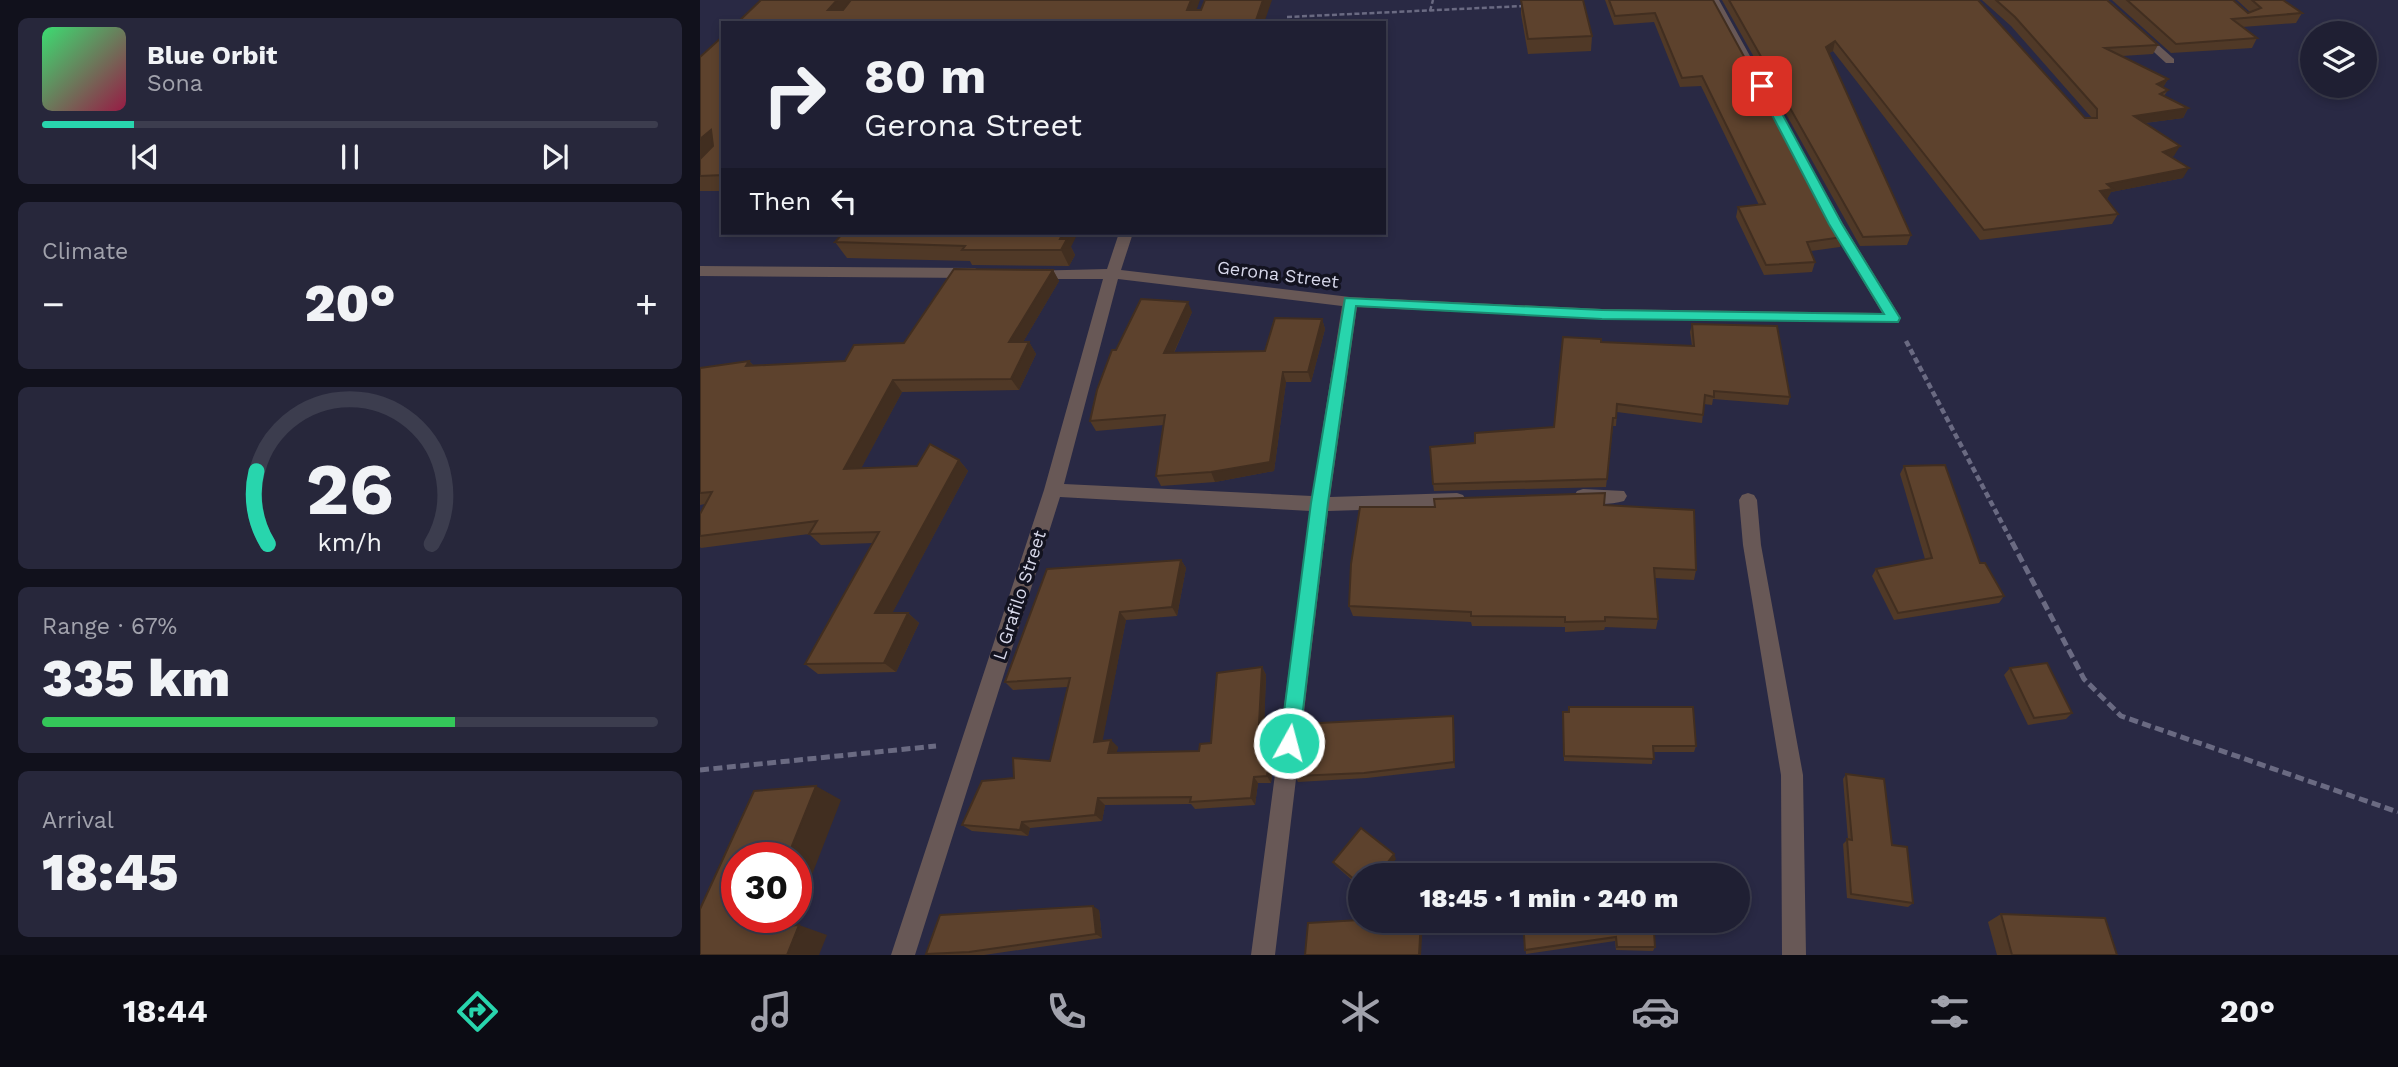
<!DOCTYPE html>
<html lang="en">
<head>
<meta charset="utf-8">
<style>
	:root { --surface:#1f1f33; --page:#27273b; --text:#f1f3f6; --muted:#a1a2ac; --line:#3c3d4e; --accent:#28d5ad }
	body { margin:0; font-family:"Work Sans",sans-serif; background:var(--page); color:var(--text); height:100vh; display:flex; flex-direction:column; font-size:26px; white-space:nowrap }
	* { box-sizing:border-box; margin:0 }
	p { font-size:23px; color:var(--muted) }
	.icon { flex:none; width:38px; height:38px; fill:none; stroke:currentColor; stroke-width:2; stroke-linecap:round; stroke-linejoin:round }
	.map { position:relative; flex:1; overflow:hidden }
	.drawer { display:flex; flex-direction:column; gap:18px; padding:18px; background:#11111c; width:700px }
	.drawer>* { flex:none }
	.guide { position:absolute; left:21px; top:21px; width:665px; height:214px; border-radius:0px; box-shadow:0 4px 10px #0003,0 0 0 2px var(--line); background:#1f1f33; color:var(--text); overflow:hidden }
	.controls { position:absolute; left:1600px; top:21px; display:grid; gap:14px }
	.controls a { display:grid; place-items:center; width:77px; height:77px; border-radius:50%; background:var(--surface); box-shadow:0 4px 10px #0003,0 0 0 2px var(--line); font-size:35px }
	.speed { position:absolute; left:21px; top:842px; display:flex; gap:14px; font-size:35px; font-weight:700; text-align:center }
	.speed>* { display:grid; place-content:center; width:91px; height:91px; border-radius:50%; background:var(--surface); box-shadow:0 4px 10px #0003,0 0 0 2px var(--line); line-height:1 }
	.speed .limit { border:10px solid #d22; background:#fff; color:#111 }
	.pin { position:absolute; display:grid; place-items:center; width:60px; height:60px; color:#fff; margin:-30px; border-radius:14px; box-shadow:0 4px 10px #0006 }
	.me { position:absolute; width:77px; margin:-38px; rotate:7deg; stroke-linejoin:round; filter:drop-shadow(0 0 5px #0008) }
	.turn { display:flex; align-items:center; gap:24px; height:147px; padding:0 28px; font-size:32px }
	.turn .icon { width:91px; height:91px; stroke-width:2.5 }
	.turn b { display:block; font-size:49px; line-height:60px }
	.then { display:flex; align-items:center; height:66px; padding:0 28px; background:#0003; gap:14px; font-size:26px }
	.big { font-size:52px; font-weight:800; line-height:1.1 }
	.drawer .widget { flex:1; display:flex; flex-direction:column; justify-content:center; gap:10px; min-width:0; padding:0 24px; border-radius:10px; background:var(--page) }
	.drawer .dial { align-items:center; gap:0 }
	.dial svg { height:182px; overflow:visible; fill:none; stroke:var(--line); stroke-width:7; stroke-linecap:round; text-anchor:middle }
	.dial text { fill:var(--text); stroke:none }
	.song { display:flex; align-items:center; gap:21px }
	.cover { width:84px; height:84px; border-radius:10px; background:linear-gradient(135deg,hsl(140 70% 55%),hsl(340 70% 35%)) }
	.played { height:7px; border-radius:4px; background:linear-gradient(90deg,var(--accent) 15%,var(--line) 15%) }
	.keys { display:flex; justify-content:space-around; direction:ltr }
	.heat { display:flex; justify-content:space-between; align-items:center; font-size:38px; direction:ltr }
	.charge { height:10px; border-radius:5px; background:linear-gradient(90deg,#34c759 67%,var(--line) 0) }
	.trip { position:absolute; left:648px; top:863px; width:402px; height:70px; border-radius:35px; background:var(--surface); box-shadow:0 4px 10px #0003,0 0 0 2px var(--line); font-weight:800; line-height:70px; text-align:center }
	.tab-bar { display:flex; height:112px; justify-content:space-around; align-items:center; background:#0c0c14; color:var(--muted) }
	.tab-bar .icon { width:49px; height:49px }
	.tab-bar .on { color:var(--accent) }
	.tab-bar b { font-size:32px; color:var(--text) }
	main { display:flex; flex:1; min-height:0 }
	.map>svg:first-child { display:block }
</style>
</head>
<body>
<main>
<section class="drawer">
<div class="widget">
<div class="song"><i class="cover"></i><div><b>Blue Orbit</b><p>Sona</p></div></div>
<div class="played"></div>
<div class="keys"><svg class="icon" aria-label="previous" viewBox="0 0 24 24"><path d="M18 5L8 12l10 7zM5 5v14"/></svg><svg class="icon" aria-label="pause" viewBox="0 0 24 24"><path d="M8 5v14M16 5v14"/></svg><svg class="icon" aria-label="next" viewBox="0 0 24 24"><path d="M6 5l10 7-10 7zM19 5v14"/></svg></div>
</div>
<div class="widget"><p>Climate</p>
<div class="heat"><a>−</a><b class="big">20°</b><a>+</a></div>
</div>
<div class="widget dial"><svg viewBox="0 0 100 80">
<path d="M14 69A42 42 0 1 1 86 69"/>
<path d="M14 69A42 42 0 0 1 9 37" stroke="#28d5ad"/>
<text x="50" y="56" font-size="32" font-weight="700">26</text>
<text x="50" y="72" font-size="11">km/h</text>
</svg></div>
<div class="widget"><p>Range · 67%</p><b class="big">335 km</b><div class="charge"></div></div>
<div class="widget"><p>Arrival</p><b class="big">18:45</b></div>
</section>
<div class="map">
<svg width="1698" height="955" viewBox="0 0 1698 955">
	<rect width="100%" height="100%" fill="#292944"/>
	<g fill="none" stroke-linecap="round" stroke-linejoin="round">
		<!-- path-far2 -->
		<g stroke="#6a6a82" stroke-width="2.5" stroke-dasharray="5 2.5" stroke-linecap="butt">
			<path d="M 730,11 L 733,0"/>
			<path d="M 587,17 L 824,6"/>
		</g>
		<!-- path-far1 -->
		<path stroke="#6a6a82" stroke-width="4.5" stroke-dasharray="6 3.5" stroke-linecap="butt" d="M 1206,341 L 1313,544"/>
		<!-- path -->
		<g stroke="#6a6a82" stroke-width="5" stroke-dasharray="9 4.5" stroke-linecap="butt">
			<path d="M 1312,542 L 1384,679 L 1421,716 L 1698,812"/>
			<path d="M 0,770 L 236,746"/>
		</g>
		<!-- minor -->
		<g fill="#685856" fill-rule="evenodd">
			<path d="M 1009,0 L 1019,0 L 1143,224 L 1201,318 L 1198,322 L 902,319 L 657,307 L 630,497 L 757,493 L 763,495 L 766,500 L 763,505 L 757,507 L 628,511 L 575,955 L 551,955 L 610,511 L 360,497 L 215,955 L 191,955 L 344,490 L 403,279 L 331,279 L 326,277 L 326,271 L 407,269 L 419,233 L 433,233 L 421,270 L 650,297 L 902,309 L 1182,313 L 1129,224 ZM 418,279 L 642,306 L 612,496 L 364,484 Z"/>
			<path d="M 1397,0 L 1408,0 L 1474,59 L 1474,63 L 1466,63 Z"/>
			<path d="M 0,266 L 275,268 L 282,273 L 275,278 L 0,276 Z"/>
			<path d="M 883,489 L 924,491 L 927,496 L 924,501 C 911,505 890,505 877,501 L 874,496 L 877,491 Z"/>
			<path d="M 1048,493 L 1054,495 L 1057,500 L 1061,545 L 1103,775 L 1106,955 L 1082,955 L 1081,775 L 1043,545 L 1039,500 L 1042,495 Z"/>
		</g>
	</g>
	<!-- wall -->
	<g fill="#503927">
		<path d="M 821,0 L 892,36 L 891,51 L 828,54 L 821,14 Z"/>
		<path d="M 905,0 L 1013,0 L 1143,237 L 1140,247 L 1111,251 L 1115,262 L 1112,272 L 1064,275 L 1036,217 L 1038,207 L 1059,205 L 1001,86 L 980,87 L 954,22 L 914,25 Z"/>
		<path d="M 1022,0 L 1278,0 L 1385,118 L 1392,118 L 1311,26 L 1282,0 L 1407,0 L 1458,45 L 1453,54 L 1422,56 L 1468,79 L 1463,87 L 1468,90 L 1464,96 L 1488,108 L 1483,118 L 1445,123 L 1474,156 L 1471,157 L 1483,178 L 1411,192 L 1407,199 L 1406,199 L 1418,214 L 1412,224 L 1280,240 L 1133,51 L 1129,53 L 1211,235 L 1207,245 L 1160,246 Z"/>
		<path d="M 1412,0 L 1533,0 L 1548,13 L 1550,12 L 1537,0 L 1583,0 L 1602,13 L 1596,23 L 1542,27 L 1557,38 L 1552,48 L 1471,53 Z"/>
		<path d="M 23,36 L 23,191 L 0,191 L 0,176 Z"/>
		<path d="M 135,242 L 371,247 L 375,255 L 369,266 L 272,265 L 270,261 L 147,258 Z"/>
		<path d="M 353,270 L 359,281 L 323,342 L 329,342 L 336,354 L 319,390 L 202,392 L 161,468 L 217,466 L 259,460 L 268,471 L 192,613 L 208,613 L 219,623 L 196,672 L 118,674 L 105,664 L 173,543 L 121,545 L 109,534 L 1,548 L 0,547 L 0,514 L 5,504 L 0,505 L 0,368 L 49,361 L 54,366 L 145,361 L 204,343 Z"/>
		<path d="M 492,312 L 474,353 L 565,351 L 622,319 L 625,329 L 611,382 L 586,382 L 574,471 L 515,482 L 461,486 L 456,476 L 464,425 L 396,431 L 390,421 L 416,350 Z"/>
		<path d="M 992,324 L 1090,397 L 1088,405 L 1013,399 L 1012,405 L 1004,404 L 1002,423 L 917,412 L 916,426 L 913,426 L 906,487 L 734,491 L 733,484 L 775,443 L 854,427 L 901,342 L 992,346 L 990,332 Z"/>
		<path d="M 1204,466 L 1304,596 L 1299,603 L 1194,620 L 1172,576 L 1176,569 L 1225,559 L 1200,474 Z"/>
		<path d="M 904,505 L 996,570 L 994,580 L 955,578 L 958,619 L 956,629 L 905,627 L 904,630 L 865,632 L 865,627 L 772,626 L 771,622 L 653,616 L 649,606 L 735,507 Z"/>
		<path d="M 481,560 L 486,568 L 477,616 L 426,620 L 402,741 L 418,747 L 416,753 L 499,751 L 511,743 L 562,667 L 566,675 L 564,724 L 578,731 L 571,783 L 558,783 L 555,805 L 495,809 L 491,804 L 405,805 L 402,821 L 330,828 L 328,836 L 272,831 L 262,825 L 314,778 L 350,761 L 368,687 L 313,690 L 305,682 Z"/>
		<path d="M 1310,668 L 1372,713 L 1366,719 L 1328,725 L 1304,675 Z"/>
		<path d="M 863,712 L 996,746 L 994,752 L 953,752 L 952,764 L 864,761 Z"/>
		<path d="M 754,722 L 755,768 L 667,778 L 598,782 L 595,776 Z"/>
		<path d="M 1146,774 L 1192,845 L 1213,903 L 1208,907 L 1147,898 L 1143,844 L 1148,839 L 1143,779 Z"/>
		<path d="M 696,859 L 660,875 L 660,887 L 636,866 L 633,862 Z"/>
		<path d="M 399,910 L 402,938 L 284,955 L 229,955 L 226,954 Z"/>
		<path d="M 1301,914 L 1417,955 L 1297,955 L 1288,922 Z"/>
		<path d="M 823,920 L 977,928 L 975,932 L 954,935 L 955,947 L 953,951 L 916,950 L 915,941 L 826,954 Z"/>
	</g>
	<!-- shaded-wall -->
	<g fill="#412e20">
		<path d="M 137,0 L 157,0 L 139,23 L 128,10 Z"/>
		<path d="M 491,0 L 500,0 L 492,23 L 487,10 Z"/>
		<path d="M 563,0 L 572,0 L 564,23 L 555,23 Z"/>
		<path d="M 1135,41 L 1133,51 L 1124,56 L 1126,47 Z"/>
		<path d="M 1468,79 L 1462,89 L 1457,84 Z"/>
		<path d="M 1488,108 L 1483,118 L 1428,125 L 1434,116 Z"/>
		<path d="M 11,130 L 23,145 L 0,165 L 0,139 Z"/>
		<path d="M 1480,146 L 1474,156 L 1457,161 L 1463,152 Z"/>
		<path d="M 1489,168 L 1483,178 L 1411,192 L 1407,199 L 1394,201 L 1400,191 L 1407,184 Z"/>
		<path d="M 363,233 L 378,233 L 371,247 L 375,255 L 369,266 L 361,250 L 360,239 Z"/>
		<path d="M 353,270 L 359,281 L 316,354 L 309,342 Z"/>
		<path d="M 488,302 L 492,312 L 469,363 L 464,353 Z"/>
		<path d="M 622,319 L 625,329 L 611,382 L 608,372 Z"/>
		<path d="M 329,342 L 336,354 L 319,390 L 311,379 Z"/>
		<path d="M 49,361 L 60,372 L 46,366 Z"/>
		<path d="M 583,372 L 586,382 L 574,471 L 515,482 L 511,472 Z"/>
		<path d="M 193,380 L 202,392 L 155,480 L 144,469 Z"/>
		<path d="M 259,460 L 268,471 L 187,623 L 175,613 Z"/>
		<path d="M 481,560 L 486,568 L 477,616 L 472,607 Z"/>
		<path d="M 420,612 L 426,620 L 401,749 L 394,742 Z"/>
		<path d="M 208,613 L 219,623 L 196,672 L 184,663 Z"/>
		<path d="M 562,667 L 566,675 L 564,732 L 559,724 Z"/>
		<path d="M 753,716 L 754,722 L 755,768 L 754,762 Z"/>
		<path d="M 574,724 L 578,731 L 571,783 L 567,776 Z"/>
		<path d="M 411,740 L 418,747 L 415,760 L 408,753 Z"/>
		<path d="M 554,777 L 558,783 L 555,805 L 551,798 Z"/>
		<path d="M 116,786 L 141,800 L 96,916 L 96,858 L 87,858 Z"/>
		<path d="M 398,798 L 405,805 L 402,821 L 395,815 Z"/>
		<path d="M 322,822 L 330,828 L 328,836 L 320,830 Z"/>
		<path d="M 694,854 L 696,859 L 684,875 L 678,875 Z"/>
		<path d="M 393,906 L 399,910 L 402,938 L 396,934 Z"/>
		<path d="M 62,917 L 96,917 L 88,938 L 58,928 Z"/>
		<path d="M 721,920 L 723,921 L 721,955 L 719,955 Z"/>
		<path d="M 99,925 L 127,935 L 119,955 L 87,955 Z"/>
	</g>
	<!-- building -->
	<g fill="#5d422d" stroke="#412e20" stroke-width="2">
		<path d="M 61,0 L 137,0 L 128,10 L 143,10 L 151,0 L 491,0 L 487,10 L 501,10 L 505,0 L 563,0 L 555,23 L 37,23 Z"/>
		<path d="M 821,0 L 883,0 L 892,36 L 828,39 Z"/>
		<path d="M 909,0 L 1013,0 L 1143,237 L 1107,242 L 1115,262 L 1066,265 L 1038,207 L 1065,204 L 1002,76 L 982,78 L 955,13 L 915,16 Z"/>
		<path d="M 1029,0 L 1278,0 L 1385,118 L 1397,118 L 1397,109 L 1315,17 L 1296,0 L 1407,0 L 1458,45 L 1405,48 L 1468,79 L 1457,84 L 1468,90 L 1460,94 L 1488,108 L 1434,116 L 1480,146 L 1463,152 L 1489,168 L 1407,184 L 1413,189 L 1400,191 L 1418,214 L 1284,230 L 1135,41 L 1126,47 L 1211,235 L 1163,237 Z"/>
		<path d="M 1427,0 L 1533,0 L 1548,13 L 1561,8 L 1552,0 L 1583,0 L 1602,13 L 1532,19 L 1557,38 L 1476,44 Z"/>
		<path d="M 23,36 L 23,175 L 0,176 L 0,159 L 13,146 L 11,130 L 0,139 L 0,57 Z"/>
		<path d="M 143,233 L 363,233 L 360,239 L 367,239 L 361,250 L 262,250 L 265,246 L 135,242 Z"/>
		<path d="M 254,269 L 353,270 L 309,342 L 329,342 L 311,379 L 193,380 L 144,469 L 217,466 L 230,444 L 259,460 L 175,613 L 208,613 L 184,663 L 105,664 L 179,532 L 109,534 L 117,521 L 0,536 L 0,514 L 12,492 L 0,493 L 0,368 L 49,361 L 46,366 L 145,361 L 154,345 L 204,343 Z"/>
		<path d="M 441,299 L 488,302 L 464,353 L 565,351 L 575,318 L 622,319 L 608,372 L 583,372 L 570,462 L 511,472 L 456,476 L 465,415 L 390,421 L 397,390 L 412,350 L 416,350 Z"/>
		<path d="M 992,324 L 1077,326 L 1090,397 L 1014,391 L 1014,397 L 1005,395 L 1003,415 L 917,404 L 916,418 L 913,418 L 907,479 L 733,484 L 730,447 L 775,443 L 775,433 L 854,427 L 863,337 L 901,339 L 901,342 L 994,346 Z"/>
		<path d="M 1245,465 L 1280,563 L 1285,563 L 1304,596 L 1198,613 L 1176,569 L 1232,558 L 1204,466 Z"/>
		<path d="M 905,493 L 904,505 L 994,510 L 996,570 L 954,568 L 958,619 L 905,617 L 905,621 L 865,622 L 865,617 L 771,616 L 771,612 L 649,606 L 651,564 L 660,507 L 735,507 L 734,499 Z"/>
		<path d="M 481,560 L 472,607 L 420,612 L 394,742 L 411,740 L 408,753 L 499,751 L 500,744 L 511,743 L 517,673 L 562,667 L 559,724 L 574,724 L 567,776 L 554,777 L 551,798 L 490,802 L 491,797 L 398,798 L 395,815 L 322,822 L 320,830 L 262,825 L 282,781 L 314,778 L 313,758 L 350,761 L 370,678 L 305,682 L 347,569 Z"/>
		<path d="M 1347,663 L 1372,713 L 1334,718 L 1310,668 Z"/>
		<path d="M 869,707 L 993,707 L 996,746 L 953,746 L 954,759 L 864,756 L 863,712 L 869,712 Z"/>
		<path d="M 753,716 L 754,762 L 664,773 L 595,776 L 601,724 Z"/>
		<path d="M 1146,774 L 1184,779 L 1192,845 L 1207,847 L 1213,903 L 1151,894 L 1147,839 L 1152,840 Z"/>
		<path d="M 116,786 L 87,858 L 37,858 L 37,917 L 62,917 L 58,928 L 99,925 L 87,955 L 0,955 L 0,909 L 54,791 Z"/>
		<path d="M 661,828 L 694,854 L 678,875 L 660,875 L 660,884 L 633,862 Z"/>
		<path d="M 393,906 L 396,934 L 269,952 L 226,954 L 240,915 Z"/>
		<path d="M 1301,914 L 1405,918 L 1417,955 L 1312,955 Z"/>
		<path d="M 660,920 L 721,920 L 719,955 L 605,955 L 608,923 Z"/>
		<path d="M 823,920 L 977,920 L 977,928 L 954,932 L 955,947 L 917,947 L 916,937 L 825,950 Z"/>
	</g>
	<!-- route -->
	<path fill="#28d5ad" stroke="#1a8a70" stroke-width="2" d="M 1062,83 L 1067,86 L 1142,224 L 1200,318 L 1198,322 L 902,319 L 656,306 L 628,503 L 599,743 L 596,749 L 589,752 L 583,749 L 580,743 L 611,503 L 645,298 L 902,310 L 1184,314 L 1129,224 L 1057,86 Z"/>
	<g text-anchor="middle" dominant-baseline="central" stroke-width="7" stroke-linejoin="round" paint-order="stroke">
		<!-- street labels -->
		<g font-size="18" fill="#d7d8ea" stroke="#131320">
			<text transform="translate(578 274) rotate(7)">Gerona Street</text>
			<text transform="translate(319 595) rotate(-72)">L Grafilo Street</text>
		</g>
	</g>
</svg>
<div class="controls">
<a><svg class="icon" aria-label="layers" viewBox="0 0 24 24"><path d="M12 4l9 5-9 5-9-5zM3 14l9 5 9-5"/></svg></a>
</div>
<div class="speed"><div class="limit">30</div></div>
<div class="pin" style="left:1062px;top:86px;background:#d93025"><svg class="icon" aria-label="arrive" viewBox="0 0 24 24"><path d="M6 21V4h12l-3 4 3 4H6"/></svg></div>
<svg class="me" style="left:589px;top:743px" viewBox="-20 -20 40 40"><circle r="17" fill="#28d5ad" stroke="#fff" stroke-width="3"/><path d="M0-11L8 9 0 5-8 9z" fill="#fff"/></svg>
<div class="trip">18:45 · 1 min · 240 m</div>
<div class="guide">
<div class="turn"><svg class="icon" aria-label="right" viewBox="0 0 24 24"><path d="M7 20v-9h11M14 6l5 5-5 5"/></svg><div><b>80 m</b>Gerona Street</div></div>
<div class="then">Then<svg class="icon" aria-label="left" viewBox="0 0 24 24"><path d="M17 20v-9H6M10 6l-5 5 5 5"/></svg></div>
</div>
</div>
</main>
<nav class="tab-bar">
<b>18:44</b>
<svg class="icon on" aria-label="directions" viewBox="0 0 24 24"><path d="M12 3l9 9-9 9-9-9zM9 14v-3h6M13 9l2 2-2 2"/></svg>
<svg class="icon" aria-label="music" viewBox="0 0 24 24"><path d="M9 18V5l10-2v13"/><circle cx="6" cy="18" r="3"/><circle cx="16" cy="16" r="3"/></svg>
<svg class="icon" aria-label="phone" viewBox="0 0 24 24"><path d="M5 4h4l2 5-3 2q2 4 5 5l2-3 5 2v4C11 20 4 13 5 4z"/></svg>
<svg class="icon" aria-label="climate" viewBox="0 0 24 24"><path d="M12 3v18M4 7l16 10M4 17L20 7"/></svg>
<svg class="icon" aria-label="car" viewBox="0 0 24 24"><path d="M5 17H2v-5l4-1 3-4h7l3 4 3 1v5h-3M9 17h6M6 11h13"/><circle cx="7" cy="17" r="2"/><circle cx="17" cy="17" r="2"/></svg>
<svg class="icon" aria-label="filters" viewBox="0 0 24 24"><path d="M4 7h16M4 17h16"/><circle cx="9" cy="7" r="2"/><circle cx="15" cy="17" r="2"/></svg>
<b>20°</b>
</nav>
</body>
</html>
